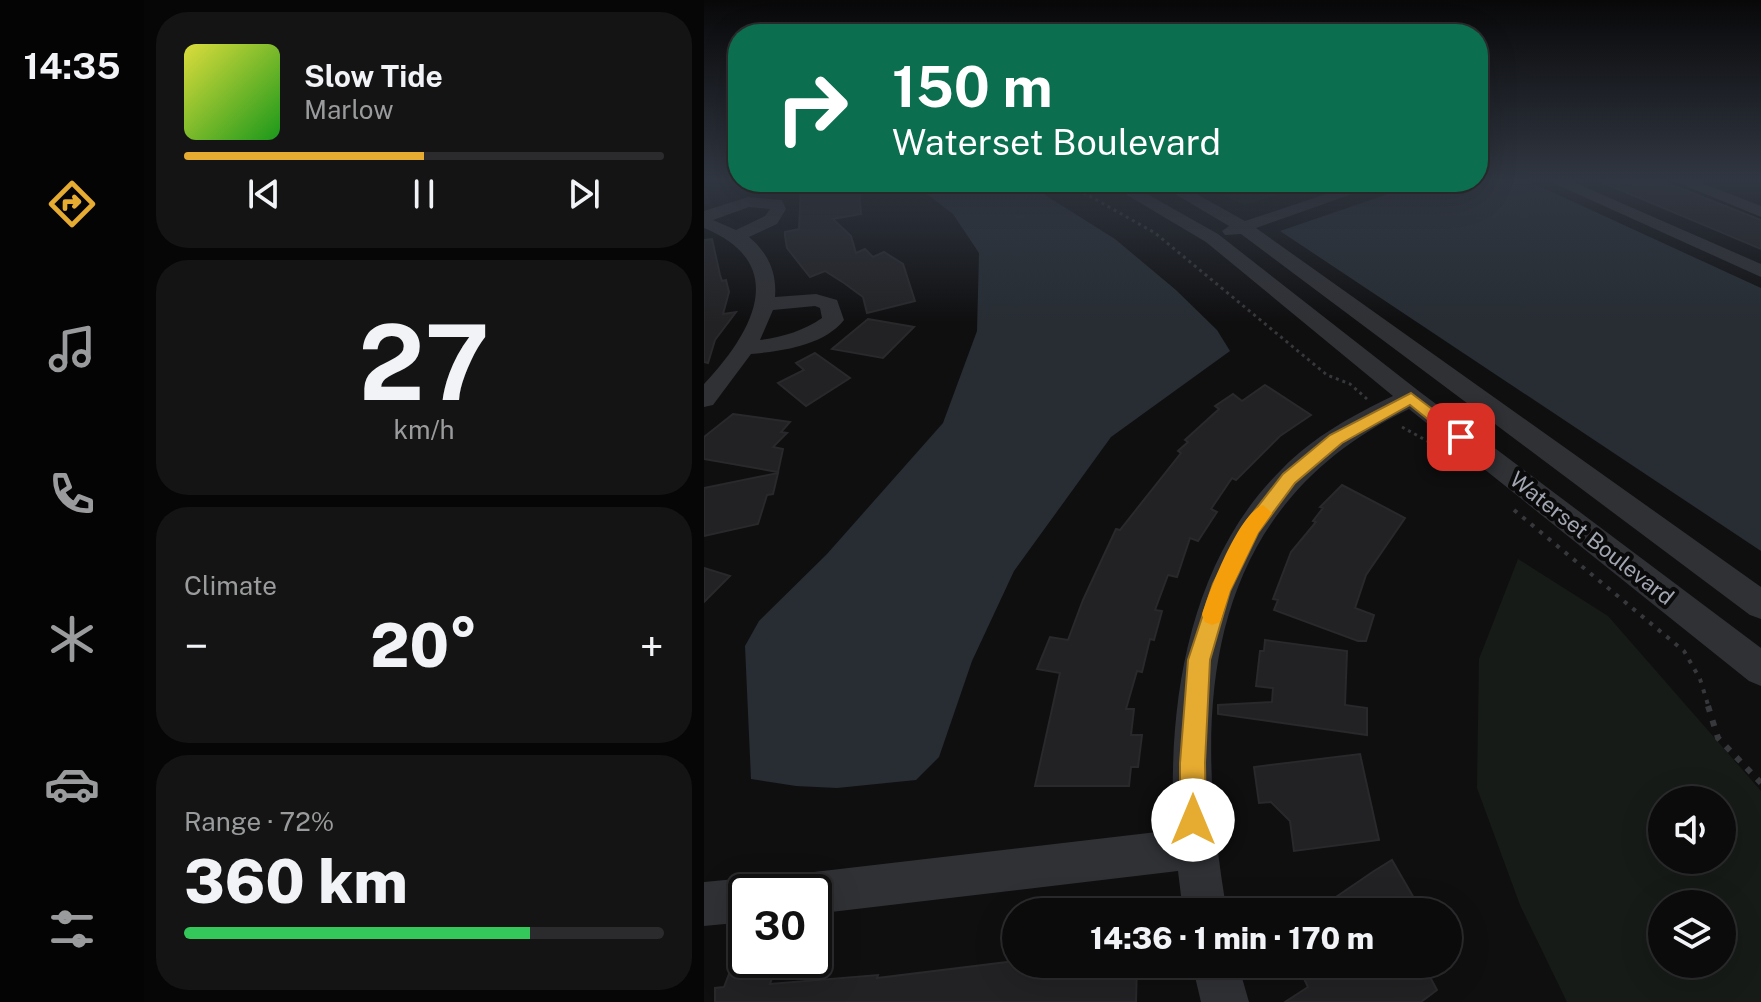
<!DOCTYPE html>
<html lang="en">
<head>
<meta charset="utf-8">
<style>
	:root { --surface:#0b0b0c; --page:#141415; --text:#f1f3f6; --muted:#9a9b9d; --line:#2b2b2d; --accent:#e6ab31 }
	body { margin:0; font-family:"Public Sans",sans-serif; background:var(--page); color:var(--text); height:100vh; display:flex; flex-direction:column; font-size:30px; white-space:nowrap }
	* { box-sizing:border-box; margin:0 }
	p { font-size:26px; color:var(--muted) }
	.icon { flex:none; width:44px; height:44px; fill:none; stroke:currentColor; stroke-width:2; stroke-linecap:round; stroke-linejoin:round }
	.map { position:relative; flex:1; overflow:hidden }
	.panel { display:flex; flex-direction:column; gap:12px; padding:12px; background:#060607; width:560px }
	.panel>* { flex:none }
	.banner { position:absolute; left:24px; top:24px; width:760px; height:168px; border-radius:32px; box-shadow:0 8px 32px #0002,0 0 0 2px var(--line); background:#0b6e4f; color:#fff; overflow:hidden }
	.controls { position:absolute; left:944px; top:786px; display:grid; gap:16px }
	.controls a { display:grid; place-items:center; width:88px; height:88px; border-radius:50%; background:var(--surface); box-shadow:0 8px 32px #0002,0 0 0 2px var(--line); font-size:40px }
	.speed { position:absolute; left:24px; top:874px; display:flex; gap:16px; font-size:40px; font-weight:700; text-align:center }
	.speed>* { display:grid; place-content:center; width:104px; height:104px; border-radius:50%; background:var(--surface); box-shadow:0 8px 32px #0002,0 0 0 2px var(--line); line-height:1 }
	.speed .limit { border:4px solid #111; border-radius:12px; background:#fff; color:#111 }
	.pin { position:absolute; display:grid; place-items:center; width:68px; height:68px; color:#fff; margin:-34px; border-radius:16px; box-shadow:0 4px 12px #0006 }
	.me { position:absolute; width:88px; margin:-44px; rotate:0deg; stroke-linejoin:round; filter:drop-shadow(0 0 6px #0008) }
	.turn { display:flex; align-items:center; gap:28px; height:168px; padding:0 32px; font-size:36px }
	.turn .icon { width:104px; height:104px; stroke-width:2.5 }
	.turn b { display:block; font-size:56px; line-height:68px }
	.big { font-size:60px; font-weight:800; line-height:1.1 }
	.panel .widget { flex:1; display:flex; flex-direction:column; justify-content:center; gap:12px; min-width:0; padding:0 28px; border-radius:32px; background:var(--page) }
	.panel .dial { align-items:center; gap:0 }
	.dial b { font-size:104px; line-height:1 }
	.song { display:flex; align-items:center; gap:24px }
	.cover { width:96px; height:96px; border-radius:12px; background:linear-gradient(135deg,hsl(60 70% 55%),hsl(120 70% 35%)) }
	.played { height:8px; border-radius:4px; background:linear-gradient(90deg,var(--accent) 50%,var(--line) 50%) }
	.keys { display:flex; justify-content:space-around; direction:ltr }
	.heat { display:flex; justify-content:space-between; align-items:center; font-size:44px; direction:ltr }
	.charge { height:12px; border-radius:6px; background:linear-gradient(90deg,#34c759 72%,var(--line) 0) }
	.trip { position:absolute; left:298px; top:898px; width:460px; height:80px; border-radius:40px; background:var(--surface); box-shadow:0 8px 32px #0002,0 0 0 2px var(--line); font-weight:800; line-height:80px; text-align:center }
	main { display:flex; flex:1; min-height:0 }
	.tabs { display:flex; flex-direction:column; width:144px; justify-content:space-around; align-items:center; background:#040405; color:var(--muted) }
	.tabs .icon { width:56px; height:56px }
	.tabs .on { color:var(--accent) }
	.tabs b { font-size:36px; color:var(--text) }
	.map>svg:first-child { display:block }
</style>
</head>
<body>
<main>
<nav class="tabs">
<b>14:35</b>
<svg class="icon on" aria-label="directions" viewBox="0 0 24 24"><path d="M12 3l9 9-9 9-9-9zM9 14v-3h6M13 9l2 2-2 2"/></svg>
<svg class="icon" aria-label="music" viewBox="0 0 24 24"><path d="M9 18V5l10-2v13"/><circle cx="6" cy="18" r="3"/><circle cx="16" cy="16" r="3"/></svg>
<svg class="icon" aria-label="phone" viewBox="0 0 24 24"><path d="M5 4h4l2 5-3 2q2 4 5 5l2-3 5 2v4C11 20 4 13 5 4z"/></svg>
<svg class="icon" aria-label="climate" viewBox="0 0 24 24"><path d="M12 3v18M4 7l16 10M4 17L20 7"/></svg>
<svg class="icon" aria-label="car" viewBox="0 0 24 24"><path d="M5 17H2v-5l4-1 3-4h7l3 4 3 1v5h-3M9 17h6M6 11h13"/><circle cx="7" cy="17" r="2"/><circle cx="17" cy="17" r="2"/></svg>
<svg class="icon" aria-label="filters" viewBox="0 0 24 24"><path d="M4 7h16M4 17h16"/><circle cx="9" cy="7" r="2"/><circle cx="15" cy="17" r="2"/></svg>
</nav>
<section class="panel">
<div class="widget">
<div class="song"><i class="cover"></i><div><b>Slow Tide</b><p>Marlow</p></div></div>
<div class="played"></div>
<div class="keys"><svg class="icon" aria-label="previous" viewBox="0 0 24 24"><path d="M18 5L8 12l10 7zM5 5v14"/></svg><svg class="icon" aria-label="pause" viewBox="0 0 24 24"><path d="M8 5v14M16 5v14"/></svg><svg class="icon" aria-label="next" viewBox="0 0 24 24"><path d="M6 5l10 7-10 7zM19 5v14"/></svg></div>
</div>
<div class="widget dial"><b>27</b><p>km/h</p></div>
<div class="widget"><p>Climate</p>
<div class="heat"><a>−</a><b class="big">20°</b><a>+</a></div>
</div>
<div class="widget"><p>Range · 72%</p><b class="big">360 km</b><div class="charge"></div></div>
</section>
<div class="map">
<svg width="1057" height="1002" viewBox="0 0 1057 1002">
	<rect width="100%" height="100%" fill="#0f0f10"/>
	<!-- green -->
	<g fill="#161b17" fill-rule="evenodd">
		<path d="M 491,182 L 627,182 L 608,189 L 600,187 L 540,205 Z"/>
		<path d="M 814,559 L 904,616 L 1057,791 L 1057,1002 L 863,1002 L 816,905 L 773,788 L 775,659 ZM 958,800 L 1018,800 L 1018,860 L 958,860 ZM 958,904 L 1018,904 L 1018,964 L 958,964 Z"/>
	</g>
	<!-- water -->
	<g fill="#272d33">
		<path d="M 824,181 L 1057,288 L 1057,551 L 576,231 L 719,182 Z"/>
		<path d="M 207,182 L 322,183 L 411,239 L 472,290 L 513,330 L 526,351 L 407,437 L 310,571 L 268,661 L 235,757 L 212,780 L 133,788 L 92,786 L 47,779 L 41,646 L 55,621 L 123,554 L 239,423 L 273,331 L 275,253 L 249,214 Z"/>
	</g>
	<!-- building -->
	<g fill="#222224" stroke="#29292c" stroke-width="2">
		<path d="M 895,181 L 958,181 L 1057,220 L 1057,249 Z"/>
		<path d="M 97,182 L 146,182 L 155,189 L 157,214 L 129,219 L 147,236 L 152,253 L 161,249 L 169,257 L 180,252 L 199,264 L 211,301 L 163,313 L 159,297 L 140,283 L 121,271 L 106,277 L 83,248 L 81,236 L 81,232 L 95,229 Z"/>
		<path d="M 8,239 L 16,275 L 18,281 L 22,280 L 25,292 L 19,314 L 32,312 L 11,340 L 4,363 L 0,362 L 0,240 Z"/>
		<path d="M 164,319 L 210,327 L 179,358 L 128,349 Z"/>
		<path d="M 111,353 L 146,378 L 102,406 L 74,383 L 100,370 L 92,363 Z"/>
		<path d="M 561,385 L 607,415 L 576,436 L 532,480 L 528,478 L 507,509 L 513,512 L 494,541 L 486,538 L 473,577 L 464,575 L 451,610 L 458,611 L 450,640 L 446,639 L 438,672 L 433,671 L 422,709 L 430,709 L 427,735 L 438,735 L 434,767 L 427,767 L 425,786 L 331,786 L 356,673 L 333,669 L 346,637 L 364,640 L 379,600 L 412,529 L 416,530 L 477,453 L 474,451 L 484,442 L 481,440 L 515,409 L 511,406 L 529,394 L 538,401 Z"/>
		<path d="M 29,414 L 86,422 L 77,432 L 83,433 L 69,447 L 79,449 L 74,472 L 0,459 L 0,437 Z"/>
		<path d="M 74,473 L 69,494 L 63,495 L 54,524 L 0,536 L 0,488 Z"/>
		<path d="M 638,485 L 701,518 L 662,575 L 651,608 L 670,615 L 662,641 L 654,641 L 570,610 L 574,600 L 569,599 L 587,552 L 612,522 L 609,521 L 619,508 L 616,507 Z"/>
		<path d="M 0,568 L 26,576 L 0,602 Z"/>
		<path d="M 561,640 L 643,651 L 641,705 L 663,708 L 663,735 L 514,714 L 514,705 L 568,702 L 569,688 L 552,686 L 556,651 L 560,651 Z"/>
		<path d="M 656,754 L 675,840 L 590,851 L 586,821 L 567,802 L 555,803 L 550,767 Z"/>
		<path d="M 688,860 L 718,912 L 610,912 L 670,871 Z"/>
		<path d="M 312,961 L 312,964 L 433,964 L 432,1002 L 11,1002 L 11,988 L 20,987 L 25,974 L 70,972 L 66,984 L 174,975 L 173,978 Z"/>
		<path d="M 593,964 L 719,964 L 733,990 L 717,1002 L 581,1002 L 604,987 Z"/>
	</g>
	<g fill="none" stroke-linecap="round" stroke-linejoin="round">
		<!-- path-far2 -->
		<g stroke="#36383c" stroke-width="3" stroke-dasharray="3 4" stroke-linecap="butt">
			<path d="M 361,182 L 451,233 L 623,375 L 646,384 L 663,399"/>
			<path d="M 698,427 L 725,442"/>
		</g>
		<!-- path-far1 -->
		<path stroke="#36383c" stroke-width="4" stroke-dasharray="4 7" stroke-linecap="butt" d="M 810,510 L 980,651 L 996,679 L 1005,708"/>
		<!-- path -->
		<path stroke="#36383c" stroke-width="6" stroke-dasharray="6 9" stroke-linecap="butt" d="M 1004,706 L 1014,738 L 1057,783"/>
		<!-- minor -->
		<g fill="#303135" fill-rule="evenodd">
			<path d="M 845,181 L 867,181 L 1057,264 L 1057,277 Z"/>
			<path d="M 970,181 L 993,181 L 1057,206 L 1057,217 Z"/>
			<path d="M 401,182 L 422,182 L 514,234 L 716,392 L 1057,648 L 1057,686 L 1045,681 L 705,409 C 496,510 488,709 523,912 L 479,912 L 474,871 L 110,914 L 110,892 L 89,892 L 95,878 L 110,872 L 470,830 C 463,705 484,561 578,469 C 609,437 649,415 689,396 L 502,242 Z"/>
			<path d="M 451,182 L 471,182 L 541,221 L 658,182 L 682,182 L 552,228 L 1057,587 L 1057,619 L 1046,615 L 537,234 L 521,235 L 518,231 L 525,226 Z"/>
			<path d="M 44,197 L 78,200 L 82,209 L 73,224 L 45,237 C 64,253 73,272 71,297 L 112,294 L 133,300 L 140,320 C 119,346 78,351 47,354 L 9,405 L 0,407 L 0,384 C 49,332 87,264 0,228 L 0,211 ZM 45,207 L 66,209 L 61,216 L 32,230 L 9,220 ZM 111,306 L 116,308 L 118,318 C 99,331 79,337 56,340 L 69,310 Z"/>
			<path d="M 42,878 L 57,885 L 60,892 L 42,892 L 42,922 L 0,926 L 0,882 Z"/>
			<path d="M 488,964 L 534,964 L 545,1002 L 497,1002 Z"/>
		</g>
	</g>
	<!-- sky -->
	<linearGradient id="sky" x2="0" y2="1"><stop stop-color="#080809"/><stop offset="0.56" stop-color="#313742"/><stop offset="1" stop-color="#313742" stop-opacity="0"/></linearGradient>
	<rect width="1057" height="322" fill="url(#sky)"/>
	<!-- route -->
	<path fill="#e6ab31" stroke="#966f20" stroke-width="2" d="M 707,393 L 765,437 L 757,443 L 751,441 L 706,405 L 638,443 L 591,483 L 554,533 L 526,591 L 506,660 L 501,763 L 502,820 L 498,829 L 489,833 L 480,829 L 476,820 L 476,763 L 484,660 L 509,584 L 541,523 L 579,474 L 626,435 Z"/>
	<!-- slow -->
	<path fill="#f59e0b" d="M 559,505 L 568,513 L 554,533 L 526,591 L 516,622 L 508,625 L 501,622 L 498,615 C 505,591 535,513 559,505 Z"/>
	<g text-anchor="middle" dominant-baseline="central" stroke-width="8" stroke-linejoin="round" paint-order="stroke">
		<!-- street labels -->
		<g font-size="22" fill="#a1a6b1" stroke="#0a0a0b">
			<text transform="translate(888 538) rotate(38)">Waterset Boulevard</text>
		</g>
	</g>
</svg>
<div class="controls">
<a><svg class="icon" aria-label="sound" viewBox="0 0 24 24"><path d="M4 9h4l5-4v14l-5-4H4zM17 9q2 3 0 6"/></svg></a>
<a><svg class="icon" aria-label="layers" viewBox="0 0 24 24"><path d="M12 4l9 5-9 5-9-5zM3 14l9 5 9-5"/></svg></a>
</div>
<div class="speed"><div class="limit">30</div></div>
<div class="pin" style="left:757px;top:437px;background:#d93025"><svg class="icon" aria-label="arrive" viewBox="0 0 24 24"><path d="M6 21V4h12l-3 4 3 4H6"/></svg></div>
<svg class="me" style="left:489px;top:820px" viewBox="-20 -20 40 40"><circle r="19" fill="#fff"/><path d="M0-13L10 11 0 6-10 11z" fill="#e6ab31"/></svg>
<div class="trip">14:36 · 1 min · 170 m</div>
<div class="banner">
<div class="turn"><svg class="icon" aria-label="right" viewBox="0 0 24 24"><path d="M7 20v-9h11M14 6l5 5-5 5"/></svg><div><b>150 m</b>Waterset Boulevard</div></div>
</div>
</div>
</main>
</body>
</html>
